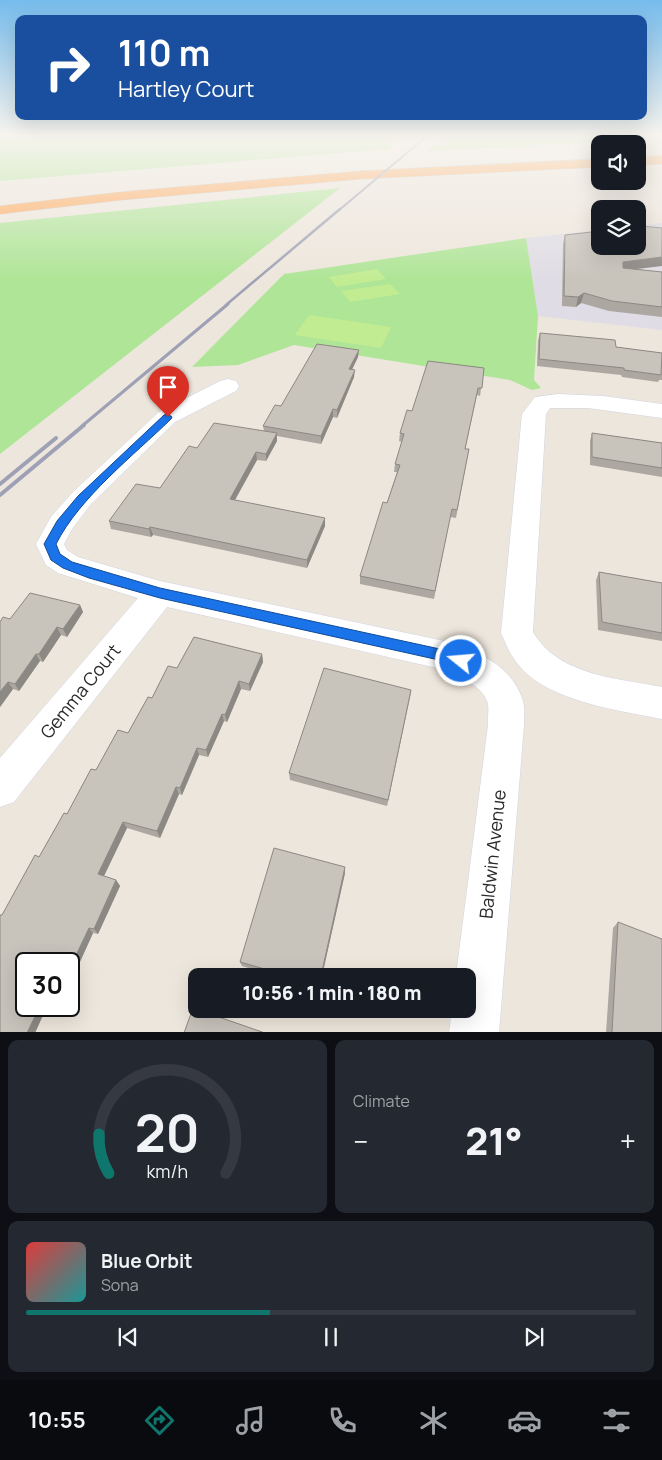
<!DOCTYPE html>
<html lang="en">
<head>
<meta charset="utf-8">
<style>
	:root { --surface:#171b24; --page:#242831; --text:#f1f3f6; --muted:#9ea1a6; --line:#363941; --accent:#0f766e }
	body { margin:0; font-family:Manrope,sans-serif; background:var(--page); color:var(--text); height:100vh; display:flex; flex-direction:column; font-size:19px; white-space:nowrap }
	* { box-sizing:border-box; margin:0 }
	p { font-size:16px; color:var(--muted) }
	.icon { flex:none; width:28px; height:28px; fill:none; stroke:currentColor; stroke-width:2; stroke-linecap:round; stroke-linejoin:round }
	.map { position:relative; height:1032px; overflow:hidden }
	.side { display:flex; flex-direction:column; gap:8px; padding:8px; background:#0d0f14; flex:1 }
	.side>* { flex:none }
	.top-card { position:absolute; left:15px; top:15px; width:632px; height:105px; border-radius:10px; box-shadow:0 5px 20px #0002; background:#1a4fa0; color:#fff; overflow:hidden }
	.tools { position:absolute; left:591px; top:135px; display:grid; gap:10px }
	.tools a { display:grid; place-items:center; width:55px; height:55px; border-radius:10px; background:var(--surface); box-shadow:0 5px 20px #0002; font-size:25px }
	.speed { position:absolute; left:15px; top:952px; display:flex; gap:10px; font-size:25px; font-weight:700; text-align:center }
	.speed>* { display:grid; place-content:center; width:65px; height:65px; border-radius:50%; background:var(--surface); box-shadow:0 5px 20px #0002; line-height:1 }
	.speed .limit { border:2px solid #111; border-radius:8px; background:#fff; color:#111 }
	.pin { position:absolute; display:grid; place-items:center; width:42px; height:42px; color:#fff; margin:-51px -21px; border-radius:50% 50% 50% 0; rotate:-45deg; box-shadow:0 0 5px #0007 }
	.pin .icon { rotate:45deg }
	.me { position:absolute; width:55px; margin:-28px; rotate:287deg; stroke-linejoin:round; filter:drop-shadow(0 0 4px #0008) }
	.turn { display:flex; align-items:center; gap:18px; height:105px; padding:0 20px; font-size:22px }
	.turn .icon { width:65px; height:65px; stroke-width:2.5 }
	.turn b { display:block; font-size:35px; line-height:42px }
	.big { font-size:38px; font-weight:800; line-height:1.1 }
	.side .card { flex:1; display:flex; flex-direction:column; justify-content:center; gap:8px; min-width:0; padding:0 18px; border-radius:10px; background:var(--page) }
	.side .dial { align-items:center; gap:0 }
	.dial svg { height:130px; overflow:visible; fill:none; stroke:var(--line); stroke-width:7; stroke-linecap:round; text-anchor:middle }
	.dial text { fill:var(--text); stroke:none }
	.song { display:flex; align-items:center; gap:15px }
	.cover { width:60px; height:60px; border-radius:8px; background:linear-gradient(135deg,hsl(0 70% 55%),hsl(180 70% 35%)) }
	.played { height:5px; border-radius:2px; background:linear-gradient(90deg,var(--accent) 40%,var(--line) 40%) }
	.keys { display:flex; justify-content:space-around; direction:ltr }
	.heat { display:flex; justify-content:space-between; align-items:center; font-size:28px; direction:ltr }
	.side .tiles { flex:1; display:grid; gap:8px; grid-template-columns:1fr 1fr }
	.card:last-child { grid-column:span 2 }
	.trip { position:absolute; left:188px; top:968px; width:288px; height:50px; border-radius:10px; background:var(--surface); box-shadow:0 5px 20px #0002; font-weight:800; line-height:50px; text-align:center }
	.menu { display:flex; height:80px; justify-content:space-around; align-items:center; background:#090b0e; color:var(--muted) }
	.menu .icon { width:35px; height:35px }
	.menu .selected { color:var(--accent) }
	.menu b { font-size:22px; color:var(--text) }
	.map>svg:first-child { display:block }
</style>
</head>
<body>
<div class="map">
<svg width="662" height="1033" viewBox="0 0 662 1033">
	<rect width="100%" height="100%" fill="#ede6dc"/>
	<!-- industrial -->
	<path fill="#dfdce5" d="M 662,223 L 662,330 L 538,316 L 526,238 L 600,230 L 600,246 L 638,246 L 638,226 Z"/>
	<!-- green -->
	<g fill="#aee596">
		<path d="M 0,136 L 405,136 L 388,149 L 0,181 Z"/>
		<path d="M 449,136 L 662,136 L 662,140 L 427,151 Z"/>
		<path d="M 340,188 L 0,454 L 0,223 Z"/>
		<path d="M 526,238 L 538,316 L 534,380 L 541,388 L 532,390 L 510,380 L 294,345 L 238,365 L 192,367 L 284,274 Z"/>
	</g>
	<!-- pitch -->
	<g fill="#c2ec92">
		<path d="M 377,269 L 386,279 L 337,287 L 329,277 Z"/>
		<path d="M 390,284 L 400,294 L 350,302 L 341,291 Z"/>
		<path d="M 309,315 L 391,327 L 381,348 L 295,335 Z"/>
	</g>
	<g fill="none" stroke-linecap="round" stroke-linejoin="round">
		<!-- minor casing -->
		<g stroke="#d1d3e3" stroke-width="1">
			<g id="minor">
				<path d="M 228,379 L 236,381 L 239,386 L 236,391 L 175,422 L 91,504 L 72,529 L 64,544 L 67,550 L 78,557 L 160,581 L 449,642 C 481,653 512,666 523,701 C 525,709 524,717 524,725 L 499,1033 L 449,1033 L 452,1009 L 466,1009 L 466,976 L 456,976 L 488,725 C 487,718 490,708 487,701 C 481,685 459,676 446,670 L 167,607 L 14,802 L 0,807 L 0,758 L 138,598 L 58,573 L 46,565 L 36,544 L 51,517 L 73,492 L 159,412 L 220,381 Z"/>
				<path d="M 558,394 L 603,396 L 662,404 L 662,418 L 588,408 L 550,408 L 546,414 L 533,632 C 559,676 617,678 662,687 L 662,719 C 618,710 542,701 515,660 C 509,652 505,642 501,633 L 522,414 L 535,397 Z"/>
			</g>
		</g>
		<!-- highway casing -->
		<g stroke="#c8c8c8" stroke-width="1">
			<g id="highway">
				<path d="M 662,156 L 662,164 L 638,165 L 638,157 Z"/>
				<path d="M 600,159 L 600,167 L 361,179 L 121,200 L 0,214 L 0,206 L 121,192 L 361,171 Z"/>
			</g>
		</g>
		<!-- minor -->
		<use href="#minor" fill="#fff" fill-rule="evenodd"/>
		<!-- highway -->
		<use href="#highway" fill="#ffa554" fill-rule="evenodd"/>
		<!-- rail-far3 -->
		<path stroke="#9ea0b5" stroke-width="2" d="M 338,211 L 427,136"/>
		<!-- rail-far2 -->
		<path stroke="#9ea0b5" stroke-width="2.5" d="M 226,305 L 340,209"/>
		<!-- rail-far1 -->
		<path stroke="#9ea0b5" stroke-width="3" d="M 82,426 L 228,304"/>
		<!-- rail -->
		<g stroke="#9ea0b5" stroke-width="4">
			<path d="M 0,484 L 56,438"/>
			<path d="M 0,495 L 84,425"/>
		</g>
	</g>
	<!-- wall -->
	<g fill="#aca8a1">
		<path d="M 565,235 L 636,269 L 662,272 L 662,317 L 609,311 L 581,303 L 576,307 L 562,306 L 563,244 Z"/>
		<path d="M 540,333 L 616,347 L 662,353 L 662,380 L 659,380 L 658,382 L 622,377 L 621,375 L 537,366 L 538,340 Z"/>
		<path d="M 358,357 L 352,369 L 354,377 L 337,418 L 333,417 L 321,444 L 277,436 L 277,441 L 266,461 L 257,460 L 235,500 L 325,526 L 307,568 L 153,535 L 151,537 L 111,529 L 109,521 L 160,488 L 197,448 L 264,431 L 263,426 L 281,406 Z"/>
		<path d="M 484,368 L 480,396 L 477,395 L 465,449 L 469,449 L 456,518 L 450,517 L 434,599 L 360,584 L 360,576 L 387,503 L 397,472 L 394,472 L 395,464 L 402,442 L 399,441 L 400,433 L 412,411 Z"/>
		<path d="M 592,433 L 662,443 L 662,477 L 590,465 L 590,441 Z"/>
		<path d="M 599,572 L 662,583 L 662,641 L 598,630 L 596,580 Z"/>
		<path d="M 80,605 L 83,612 L 67,637 L 61,635 L 43,662 L 40,661 L 19,691 L 13,689 L 0,707 L 0,622 L 10,619 Z"/>
		<path d="M 194,637 L 262,654 L 263,662 L 250,691 L 241,689 L 227,722 L 224,721 L 208,757 L 199,755 L 182,795 L 179,794 L 160,838 L 127,828 L 104,876 L 116,880 L 120,886 L 98,934 L 93,933 L 69,986 L 69,964 L 26,964 L 26,1006 L 47,1006 L 35,1033 L 0,1033 L 0,915 L 2,915 L 35,855 L 39,857 L 64,813 L 67,814 L 91,769 L 96,770 L 118,730 L 128,733 L 148,697 L 152,698 L 168,666 L 177,668 Z"/>
		<path d="M 411,690 L 387,806 L 290,780 L 289,773 Z"/>
		<path d="M 345,873 L 322,976 L 275,976 L 242,966 L 240,962 Z"/>
		<path d="M 618,922 L 662,1033 L 606,1033 L 613,928 Z"/>
	</g>
	<!-- shaded-wall -->
	<g fill="#8c8883">
		<path d="M 662,257 L 662,266 L 620,271 L 623,262 Z"/>
		<path d="M 584,293 L 581,303 L 576,307 L 578,297 Z"/>
		<path d="M 359,350 L 358,357 L 349,376 L 349,369 Z"/>
		<path d="M 355,370 L 354,377 L 337,418 L 337,410 Z"/>
		<path d="M 333,409 L 333,417 L 321,444 L 321,436 Z"/>
		<path d="M 277,433 L 277,441 L 266,461 L 266,454 Z"/>
		<path d="M 256,452 L 257,460 L 231,507 L 230,499 Z"/>
		<path d="M 325,518 L 325,526 L 307,568 L 307,560 Z"/>
		<path d="M 150,527 L 153,535 L 151,537 L 149,529 Z"/>
		<path d="M 80,605 L 83,612 L 67,637 L 63,629 Z"/>
		<path d="M 57,627 L 61,635 L 43,662 L 39,654 Z"/>
		<path d="M 36,654 L 40,661 L 19,691 L 15,684 Z"/>
		<path d="M 262,654 L 263,662 L 250,691 L 249,684 Z"/>
		<path d="M 239,681 L 241,689 L 227,722 L 225,715 Z"/>
		<path d="M 8,682 L 13,689 L 0,707 L 0,692 Z"/>
		<path d="M 411,690 L 410,697 L 387,806 L 388,800 Z"/>
		<path d="M 222,714 L 224,721 L 208,757 L 206,750 Z"/>
		<path d="M 197,748 L 199,755 L 182,795 L 180,788 Z"/>
		<path d="M 176,787 L 179,794 L 160,838 L 157,831 Z"/>
		<path d="M 123,822 L 127,828 L 102,880 L 98,874 Z"/>
		<path d="M 345,867 L 345,873 L 322,976 L 321,976 Z"/>
		<path d="M 116,880 L 120,886 L 98,934 L 94,929 Z"/>
		<path d="M 89,928 L 93,933 L 69,986 L 69,970 Z"/>
		<path d="M 40,1006 L 47,1006 L 35,1033 L 27,1033 Z"/>
	</g>
	<!-- building -->
	<g fill="#c8c3bb" stroke="#8c8883">
		<path d="M 641,226 L 662,228 L 662,257 L 623,262 L 623,268 L 662,272 L 662,307 L 612,301 L 584,293 L 578,297 L 564,296 L 565,235 L 600,231 L 600,246 L 638,246 L 638,227 Z"/>
		<path d="M 540,333 L 615,340 L 616,347 L 662,353 L 661,375 L 624,370 L 624,368 L 539,359 Z"/>
		<path d="M 317,344 L 359,350 L 349,369 L 355,370 L 337,410 L 333,409 L 321,436 L 263,426 L 275,405 L 281,406 Z"/>
		<path d="M 428,361 L 484,368 L 482,388 L 478,388 L 465,449 L 469,449 L 457,510 L 452,509 L 435,591 L 360,576 L 383,502 L 387,503 L 400,465 L 395,464 L 404,434 L 400,433 L 407,410 L 412,411 Z"/>
		<path d="M 214,423 L 277,433 L 266,454 L 256,452 L 230,499 L 325,518 L 307,560 L 150,527 L 149,529 L 109,521 L 136,484 L 160,488 L 189,446 L 197,448 Z"/>
		<path d="M 592,433 L 662,443 L 662,468 L 592,457 Z"/>
		<path d="M 599,572 L 662,583 L 662,633 L 602,622 Z"/>
		<path d="M 30,593 L 80,605 L 63,629 L 57,627 L 39,654 L 36,654 L 15,684 L 8,682 L 0,692 L 0,622 L 3,617 L 10,619 Z"/>
		<path d="M 194,637 L 262,654 L 249,684 L 239,681 L 225,715 L 222,714 L 206,750 L 197,748 L 180,788 L 176,787 L 157,831 L 123,822 L 98,874 L 116,880 L 94,929 L 89,928 L 69,970 L 69,964 L 26,964 L 26,1006 L 40,1006 L 27,1033 L 0,1033 L 0,915 L 2,915 L 35,855 L 39,857 L 64,813 L 67,814 L 91,769 L 96,770 L 118,730 L 128,733 L 148,697 L 152,698 L 168,666 L 177,668 Z"/>
		<path d="M 324,668 L 411,690 L 388,800 L 289,773 Z"/>
		<path d="M 274,848 L 345,867 L 321,976 L 289,976 L 240,962 Z"/>
		<path d="M 618,922 L 662,939 L 662,1033 L 612,1033 Z"/>
		<path d="M 193,1008 L 265,1033 L 184,1033 Z"/>
	</g>
	<!-- sky -->
	<linearGradient id="sky" x2="0" y2="1"><stop stop-color="#76bcec"/><stop offset="0.48" stop-color="#f7f4ef"/><stop offset="1" stop-color="#f7f4ef" stop-opacity="0"/></linearGradient>
	<rect width="662" height="281" fill="url(#sky)"/>
	<!-- route -->
	<path fill="#1a73e8" stroke="#114b97" d="M 168,414 L 172,417 L 171,419 C 133,456 80,497 56,544 L 60,554 L 72,562 L 160,588 L 449,651 L 466,657 L 468,661 L 466,665 L 461,667 L 448,662 L 160,598 L 89,578 L 63,568 L 51,560 L 44,544 L 57,521 L 78,496 L 164,415 Z"/>
	<g text-anchor="middle" dominant-baseline="central" stroke-width="4" stroke-linejoin="round" paint-order="stroke">
		<!-- near-street labels -->
		<g font-size="18" fill="#2a2a2a" stroke="#fff">
			<text transform="translate(80 691) rotate(-51)">Gemma Court</text>
			<text transform="translate(492 854) rotate(-84)">Baldwin Avenue</text>
		</g>
	</g>
</svg>
<div class="tools">
<a><svg class="icon" aria-label="sound" viewBox="0 0 24 24"><path d="M4 9h4l5-4v14l-5-4H4zM17 9q2 3 0 6"/></svg></a>
<a><svg class="icon" aria-label="layers" viewBox="0 0 24 24"><path d="M12 4l9 5-9 5-9-5zM3 14l9 5 9-5"/></svg></a>
</div>
<div class="speed"><div class="limit">30</div></div>
<div class="pin" style="left:168px;top:417px;background:#d93025"><svg class="icon" aria-label="arrive" viewBox="0 0 24 24"><path d="M6 21V4h12l-3 4 3 4H6"/></svg></div>
<svg class="me" style="left:461px;top:661px" viewBox="-20 -20 40 40"><circle r="17" fill="#1a73e8" stroke="#fff" stroke-width="3"/><path d="M0-11L8 9 0 5-8 9z" fill="#fff"/></svg>
<div class="trip">10:56 · 1 min · 180 m</div>
<div class="top-card">
<div class="turn"><svg class="icon" aria-label="right" viewBox="0 0 24 24"><path d="M7 20v-9h11M14 6l5 5-5 5"/></svg><div><b>110 m</b>Hartley Court</div></div>
</div>
</div>
<section class="side">
<div class="tiles">
<div class="card dial"><svg viewBox="0 0 100 80">
<path d="M14 69A42 42 0 1 1 86 69"/>
<path d="M14 69A42 42 0 0 1 8 45" stroke="#0f766e"/>
<text x="50" y="56" font-size="32" font-weight="700">20</text>
<text x="50" y="72" font-size="11">km/h</text>
</svg></div>
<div class="card"><p>Climate</p>
<div class="heat"><a>−</a><b class="big">21°</b><a>+</a></div>
</div>
<div class="card">
<div class="song"><i class="cover"></i><div><b>Blue Orbit</b><p>Sona</p></div></div>
<div class="played"></div>
<div class="keys"><svg class="icon" aria-label="previous" viewBox="0 0 24 24"><path d="M18 5L8 12l10 7zM5 5v14"/></svg><svg class="icon" aria-label="pause" viewBox="0 0 24 24"><path d="M8 5v14M16 5v14"/></svg><svg class="icon" aria-label="next" viewBox="0 0 24 24"><path d="M6 5l10 7-10 7zM19 5v14"/></svg></div>
</div>
</div>
</section>
<nav class="menu">
<b>10:55</b>
<svg class="icon selected" aria-label="directions" viewBox="0 0 24 24"><path d="M12 3l9 9-9 9-9-9zM9 14v-3h6M13 9l2 2-2 2"/></svg>
<svg class="icon" aria-label="music" viewBox="0 0 24 24"><path d="M9 18V5l10-2v13"/><circle cx="6" cy="18" r="3"/><circle cx="16" cy="16" r="3"/></svg>
<svg class="icon" aria-label="phone" viewBox="0 0 24 24"><path d="M5 4h4l2 5-3 2q2 4 5 5l2-3 5 2v4C11 20 4 13 5 4z"/></svg>
<svg class="icon" aria-label="climate" viewBox="0 0 24 24"><path d="M12 3v18M4 7l16 10M4 17L20 7"/></svg>
<svg class="icon" aria-label="car" viewBox="0 0 24 24"><path d="M5 17H2v-5l4-1 3-4h7l3 4 3 1v5h-3M9 17h6M6 11h13"/><circle cx="7" cy="17" r="2"/><circle cx="17" cy="17" r="2"/></svg>
<svg class="icon" aria-label="filters" viewBox="0 0 24 24"><path d="M4 7h16M4 17h16"/><circle cx="9" cy="7" r="2"/><circle cx="15" cy="17" r="2"/></svg>
</nav>
</body>
</html>
